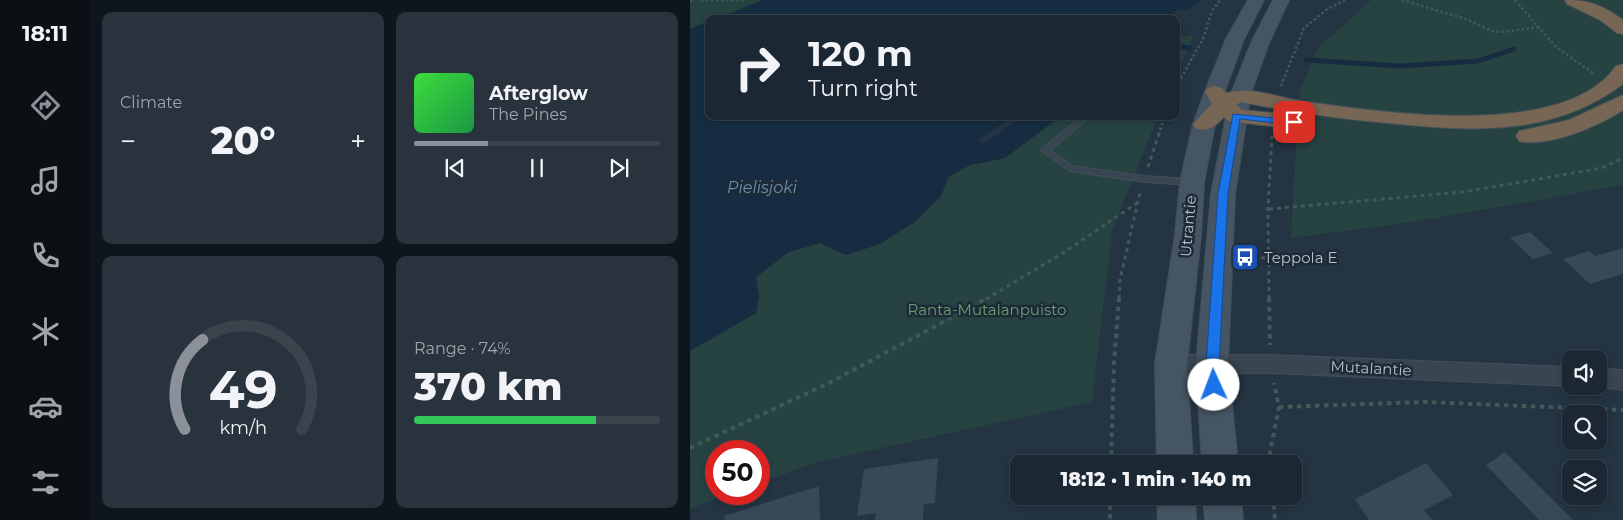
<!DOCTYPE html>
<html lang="en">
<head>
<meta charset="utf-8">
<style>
	:root { --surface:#1b2732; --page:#28333e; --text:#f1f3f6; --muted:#a0a5ac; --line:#39444d; --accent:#8c9099 }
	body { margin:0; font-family:Montserrat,sans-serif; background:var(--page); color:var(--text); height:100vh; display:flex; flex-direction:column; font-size:19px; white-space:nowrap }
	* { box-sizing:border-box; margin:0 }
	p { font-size:16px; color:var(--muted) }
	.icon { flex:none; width:28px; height:28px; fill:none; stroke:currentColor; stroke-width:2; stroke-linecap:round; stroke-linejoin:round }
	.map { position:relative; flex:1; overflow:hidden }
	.drawer { display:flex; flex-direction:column; gap:12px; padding:12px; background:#0f151c; width:600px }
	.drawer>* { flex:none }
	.banner { position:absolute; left:15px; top:15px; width:475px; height:105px; border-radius:10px; box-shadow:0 2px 8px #0003,0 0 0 1px var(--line); background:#1b2732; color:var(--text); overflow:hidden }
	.tools { position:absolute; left:872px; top:350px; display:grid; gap:10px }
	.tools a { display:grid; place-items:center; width:45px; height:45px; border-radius:10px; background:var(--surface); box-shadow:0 2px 8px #0003,0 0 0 1px var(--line); font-size:25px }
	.speed { position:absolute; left:15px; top:440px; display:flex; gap:10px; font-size:25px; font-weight:700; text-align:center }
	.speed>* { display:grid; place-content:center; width:65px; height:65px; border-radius:50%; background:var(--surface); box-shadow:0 2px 8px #0003,0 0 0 1px var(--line); line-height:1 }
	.speed .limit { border:8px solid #d22; background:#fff; color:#111 }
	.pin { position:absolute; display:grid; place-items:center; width:42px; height:42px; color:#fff; margin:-21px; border-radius:10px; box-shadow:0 2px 8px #0006 }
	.me { position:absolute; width:55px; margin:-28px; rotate:358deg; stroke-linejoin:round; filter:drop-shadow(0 0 4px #0008) }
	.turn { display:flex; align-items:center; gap:18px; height:105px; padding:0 20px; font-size:22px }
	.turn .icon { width:65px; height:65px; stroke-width:2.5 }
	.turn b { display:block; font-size:35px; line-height:42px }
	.big { font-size:38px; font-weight:800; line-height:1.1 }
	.drawer .tile { flex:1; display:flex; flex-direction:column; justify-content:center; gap:8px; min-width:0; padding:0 18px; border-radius:10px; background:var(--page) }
	.drawer .dial { align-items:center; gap:0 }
	.dial svg { height:130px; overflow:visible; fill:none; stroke:var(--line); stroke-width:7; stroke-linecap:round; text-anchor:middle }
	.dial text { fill:var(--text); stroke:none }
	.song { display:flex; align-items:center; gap:15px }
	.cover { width:60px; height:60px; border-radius:8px; background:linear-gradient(135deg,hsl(120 70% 55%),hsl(140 70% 35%)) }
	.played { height:5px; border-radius:2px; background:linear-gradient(90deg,var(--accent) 30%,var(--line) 30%) }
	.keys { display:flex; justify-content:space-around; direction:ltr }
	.heat { display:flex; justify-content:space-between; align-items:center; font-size:28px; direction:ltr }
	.charge { height:8px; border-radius:4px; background:linear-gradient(90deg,#34c759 74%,var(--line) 0) }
	.drawer .tiles { flex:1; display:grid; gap:12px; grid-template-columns:repeat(2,1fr) }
	.trip { position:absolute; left:320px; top:455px; width:292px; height:50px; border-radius:10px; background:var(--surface); box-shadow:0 2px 8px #0003,0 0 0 1px var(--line); font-weight:800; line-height:50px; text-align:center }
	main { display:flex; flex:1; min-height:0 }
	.dock { display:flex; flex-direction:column; width:90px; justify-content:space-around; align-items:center; background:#0b1014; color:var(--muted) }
	.dock .icon { width:35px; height:35px }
	.dock .selected { color:var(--accent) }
	.dock b { font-size:22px; color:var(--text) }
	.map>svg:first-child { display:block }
</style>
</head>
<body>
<main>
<nav class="dock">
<b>18:11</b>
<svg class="icon selected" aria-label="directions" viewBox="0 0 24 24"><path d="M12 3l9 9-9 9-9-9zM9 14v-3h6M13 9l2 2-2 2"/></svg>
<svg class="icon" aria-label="music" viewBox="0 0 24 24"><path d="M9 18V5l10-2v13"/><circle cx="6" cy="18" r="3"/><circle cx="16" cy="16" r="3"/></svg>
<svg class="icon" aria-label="phone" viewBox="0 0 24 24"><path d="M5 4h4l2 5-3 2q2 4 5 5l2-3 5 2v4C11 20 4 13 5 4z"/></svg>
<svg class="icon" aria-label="climate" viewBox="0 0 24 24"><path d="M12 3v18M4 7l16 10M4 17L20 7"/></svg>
<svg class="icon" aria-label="car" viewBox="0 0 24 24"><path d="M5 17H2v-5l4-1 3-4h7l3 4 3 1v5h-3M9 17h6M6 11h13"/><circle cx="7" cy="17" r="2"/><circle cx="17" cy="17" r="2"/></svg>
<svg class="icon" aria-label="filters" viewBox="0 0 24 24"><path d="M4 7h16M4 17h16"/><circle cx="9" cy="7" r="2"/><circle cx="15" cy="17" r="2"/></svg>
</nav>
<section class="drawer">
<div class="tiles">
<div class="tile"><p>Climate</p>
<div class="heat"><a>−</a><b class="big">20°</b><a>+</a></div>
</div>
<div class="tile">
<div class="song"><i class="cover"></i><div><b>Afterglow</b><p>The Pines</p></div></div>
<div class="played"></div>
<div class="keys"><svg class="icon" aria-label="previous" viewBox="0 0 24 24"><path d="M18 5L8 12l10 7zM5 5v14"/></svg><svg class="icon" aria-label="pause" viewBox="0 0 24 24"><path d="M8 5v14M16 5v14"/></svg><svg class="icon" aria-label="next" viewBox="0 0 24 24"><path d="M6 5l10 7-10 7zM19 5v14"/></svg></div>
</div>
<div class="tile dial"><svg viewBox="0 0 100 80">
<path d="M14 69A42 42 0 1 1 86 69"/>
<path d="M14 69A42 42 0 0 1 25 14" stroke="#8c9099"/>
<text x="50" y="56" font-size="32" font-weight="700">49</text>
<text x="50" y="72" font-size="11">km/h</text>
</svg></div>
<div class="tile"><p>Range · 74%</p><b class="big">370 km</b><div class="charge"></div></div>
</div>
</section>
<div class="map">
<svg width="933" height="520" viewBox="0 0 933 520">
	<rect width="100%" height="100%" fill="#243442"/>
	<!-- green -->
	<g fill="#264342">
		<path d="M 0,0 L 72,0 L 26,19 L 19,19 L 19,21 L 0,29 Z"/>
		<path d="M 681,0 L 933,0 L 933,185 L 723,222 L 601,238 L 609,92 L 628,48 Z"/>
		<path d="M 504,35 L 486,73 L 486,37 Z"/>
		<path d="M 371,116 L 468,116 L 422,231 L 402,402 L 128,462 L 69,483 L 69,451 L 26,451 L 26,494 L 40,494 L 0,508 L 0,351 L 66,313 L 69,297 L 66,277 L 99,252 L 130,243 L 156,255 L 251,196 L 258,177 L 280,165 L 315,158 Z"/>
	</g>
	<!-- water -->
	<g fill="#162d41">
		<path d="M 73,0 L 509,0 L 509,1 L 497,10 L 489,8 L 475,19 L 26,19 Z"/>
		<path d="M 19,21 L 19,116 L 371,116 L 315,158 L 280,165 L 258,177 L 251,196 L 226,221 L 190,244 L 156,255 L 130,243 L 99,252 L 66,277 L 69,297 L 66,313 L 0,351 L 0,29 Z"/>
	</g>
	<!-- pier -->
	<path fill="#243442" d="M 323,116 L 333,116 L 293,144 L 287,141 Z"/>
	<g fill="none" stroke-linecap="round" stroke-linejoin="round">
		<!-- stream -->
		<g stroke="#162d41" stroke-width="5">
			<path d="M 486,46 L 500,48"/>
			<path d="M 616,60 L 710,66 L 788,61 L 824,49"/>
		</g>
	</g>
	<!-- building -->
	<g fill="#364958">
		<path d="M 840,232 L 863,253 L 843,259 L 820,238 Z"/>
		<path d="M 933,248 L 933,274 L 900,284 L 873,259 L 899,251 L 905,256 Z"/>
		<path d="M 815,452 L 883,520 L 849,520 L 796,465 Z"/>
		<path d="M 248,458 L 245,503 L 234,504 L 233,520 L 185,520 L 186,513 L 167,516 L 174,469 Z"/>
		<path d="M 736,463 L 763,495 L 734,510 L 742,520 L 679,520 L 665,499 Z"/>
		<path d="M 129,486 L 130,520 L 35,520 L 34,516 Z"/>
	</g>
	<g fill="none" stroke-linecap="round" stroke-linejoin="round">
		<!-- service casing -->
		<g stroke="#424f5a" stroke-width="2">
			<path id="service" d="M 392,116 L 401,116 L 360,150 L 382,166 L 454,176 L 502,179 L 506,182 L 502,185 L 454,182 L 380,171 L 351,150 Z"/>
		</g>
		<!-- minor casing -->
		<g stroke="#424f5a" stroke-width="2">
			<g id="minor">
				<path d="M 481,355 L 580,355 L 881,367 L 882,386 L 580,373 L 481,373 L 473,371 L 469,364 L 473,357 Z"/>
				<path d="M 909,368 L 933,370 L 933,390 L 905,386 L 909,386 Z"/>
			</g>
		</g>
		<!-- secondary casing -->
		<g stroke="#424f5a" stroke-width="2">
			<g id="secondary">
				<path d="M 558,0 L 574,0 L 554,39 L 535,91 L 525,124 L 514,182 L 511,235 L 497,364 L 503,464 L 467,464 L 465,364 L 485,235 L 490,182 L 503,124 L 515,91 L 536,39 Z"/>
				<path d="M 583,0 L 599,0 L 579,43 L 560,96 L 545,194 L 538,365 L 548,464 L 512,464 L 506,365 L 521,194 L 540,96 L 561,43 Z"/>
				<path d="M 467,496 L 505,496 L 506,520 L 468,520 Z"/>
				<path d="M 513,496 L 551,496 L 553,520 L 515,520 Z"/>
			</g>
		</g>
		<!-- motorway casing -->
		<g stroke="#43515c" stroke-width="2">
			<g id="motorway">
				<path d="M 875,0 C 900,0 912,5 933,20 L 933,34 L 927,33 L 910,20 L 877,4 Z"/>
				<path d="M 933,64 L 933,84 C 865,135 789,132 708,124 C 655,120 603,112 551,102 L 546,105 L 552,110 L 605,115 L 613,117 L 616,122 L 613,127 L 605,129 L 546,122 L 538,121 L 534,117 C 525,126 520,132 506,129 L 503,124 L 522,104 L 515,92 L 518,88 L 525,86 L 532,88 L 536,93 C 560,86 587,97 611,101 C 689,112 874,141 926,66 Z"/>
				<path d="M 933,95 L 933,110 C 909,126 858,148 829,141 L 826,136 L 829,131 L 879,120 Z"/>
			</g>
		</g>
		<!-- path-far2 -->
		<g stroke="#405a59" stroke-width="2.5" stroke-dasharray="2.5 2.5" stroke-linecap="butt">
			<path d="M 11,0 L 56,0"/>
			<path d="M 712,0 L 773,18 L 802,31 L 814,32 L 848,27"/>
			<path d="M 825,0 L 866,47 L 903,73"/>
			<path d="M 0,1 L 5,0"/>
			<path d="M 591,86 L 614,28 L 636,10 L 655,0"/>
			<path d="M 486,87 L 513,39 L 522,11 L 530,0"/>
			<path d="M 470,130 L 475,116"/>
		</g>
		<!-- path-far1 -->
		<g stroke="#405a59" stroke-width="3" stroke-dasharray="4 4" stroke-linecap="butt">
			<path d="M 458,167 L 471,128"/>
			<path d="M 579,209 L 773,192 L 912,168 L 933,158"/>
			<path d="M 555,257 L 579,258"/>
			<path d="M 296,299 L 373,253 L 447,203"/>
			<path d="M 429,299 L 430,280 L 450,192"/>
			<path d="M 579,299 L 578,209 L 582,136"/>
		</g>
		<!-- path -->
		<g stroke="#405a59" stroke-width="4" stroke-dasharray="4.5 4.5" stroke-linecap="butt">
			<path d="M 579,298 L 580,345"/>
			<path d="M 589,407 L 735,402 L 933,410"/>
			<path d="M 0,448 L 139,383 L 298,298"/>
			<path d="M 421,464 L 424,363 L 429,298"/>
			<path d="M 581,464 L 580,452 L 589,407 L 584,383"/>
			<path d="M 420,496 L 420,520"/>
			<path d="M 583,496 L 585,520"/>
		</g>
		<!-- service -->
		<use href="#service" fill="#394651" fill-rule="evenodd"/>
		<!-- minor -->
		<use href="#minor" fill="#394651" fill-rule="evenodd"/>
		<!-- secondary -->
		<use href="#secondary" fill="#465564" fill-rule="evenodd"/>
		<!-- motorway -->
		<use href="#motorway" fill="#786655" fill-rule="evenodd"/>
	</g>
	<!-- route -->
	<path fill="#1a73e8" stroke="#114b97" d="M 543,114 L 604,120 L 609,122 L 604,125 L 550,119 L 538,194 L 529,365 L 530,385 L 529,389 L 524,391 L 519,389 L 516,365 L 528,194 Z"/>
	<!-- icons -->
	<defs>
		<g id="bus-square" transform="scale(1.4375)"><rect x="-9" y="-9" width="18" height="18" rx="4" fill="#1a4fb4" stroke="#1d2b37"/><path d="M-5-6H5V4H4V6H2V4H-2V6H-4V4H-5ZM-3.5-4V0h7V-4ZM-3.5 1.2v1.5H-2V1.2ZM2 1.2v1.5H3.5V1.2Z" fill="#fff"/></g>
	</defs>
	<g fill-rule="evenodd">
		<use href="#bus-square" x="555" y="257"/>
	</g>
	<g text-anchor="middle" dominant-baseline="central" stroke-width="5" stroke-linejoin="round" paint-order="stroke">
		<!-- street labels -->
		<g font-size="15" fill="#b5c1cc" stroke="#1d2b37">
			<text transform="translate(498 226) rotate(-85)">Utrantie</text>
			<text transform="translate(681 368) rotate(3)">Mutalantie</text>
		</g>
		<!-- poi labels -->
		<g font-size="15" fill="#b5c1cc" stroke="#1d2b37" text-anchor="start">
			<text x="574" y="257">Teppola E</text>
		</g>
		<!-- park labels -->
		<g font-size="15" fill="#6b9e71" stroke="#1d2b37">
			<text x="297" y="309">Ranta-Mutalanpuisto</text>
		</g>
		<!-- water labels -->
		<g font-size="16" font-style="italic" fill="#6d90ac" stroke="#1d2b37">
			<text x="72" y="187">Pielisjoki</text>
		</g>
	</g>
</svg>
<div class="tools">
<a><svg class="icon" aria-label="sound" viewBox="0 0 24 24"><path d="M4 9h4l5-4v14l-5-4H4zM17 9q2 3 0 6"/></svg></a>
<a><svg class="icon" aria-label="search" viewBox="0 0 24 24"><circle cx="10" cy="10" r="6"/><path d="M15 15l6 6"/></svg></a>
<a><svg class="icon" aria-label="layers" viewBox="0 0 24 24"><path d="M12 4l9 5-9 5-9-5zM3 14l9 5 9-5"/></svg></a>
</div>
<div class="speed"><div class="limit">50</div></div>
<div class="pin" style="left:604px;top:122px;background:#d93025"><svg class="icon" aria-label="arrive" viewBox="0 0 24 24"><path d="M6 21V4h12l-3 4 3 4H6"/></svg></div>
<svg class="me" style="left:524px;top:385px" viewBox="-20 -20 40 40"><circle r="19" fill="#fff"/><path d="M0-13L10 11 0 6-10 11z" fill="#1a73e8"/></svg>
<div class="trip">18:12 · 1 min · 140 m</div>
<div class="banner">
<div class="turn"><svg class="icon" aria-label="right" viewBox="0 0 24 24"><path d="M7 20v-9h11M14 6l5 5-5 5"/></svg><div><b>120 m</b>Turn right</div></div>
</div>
</div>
</main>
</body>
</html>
